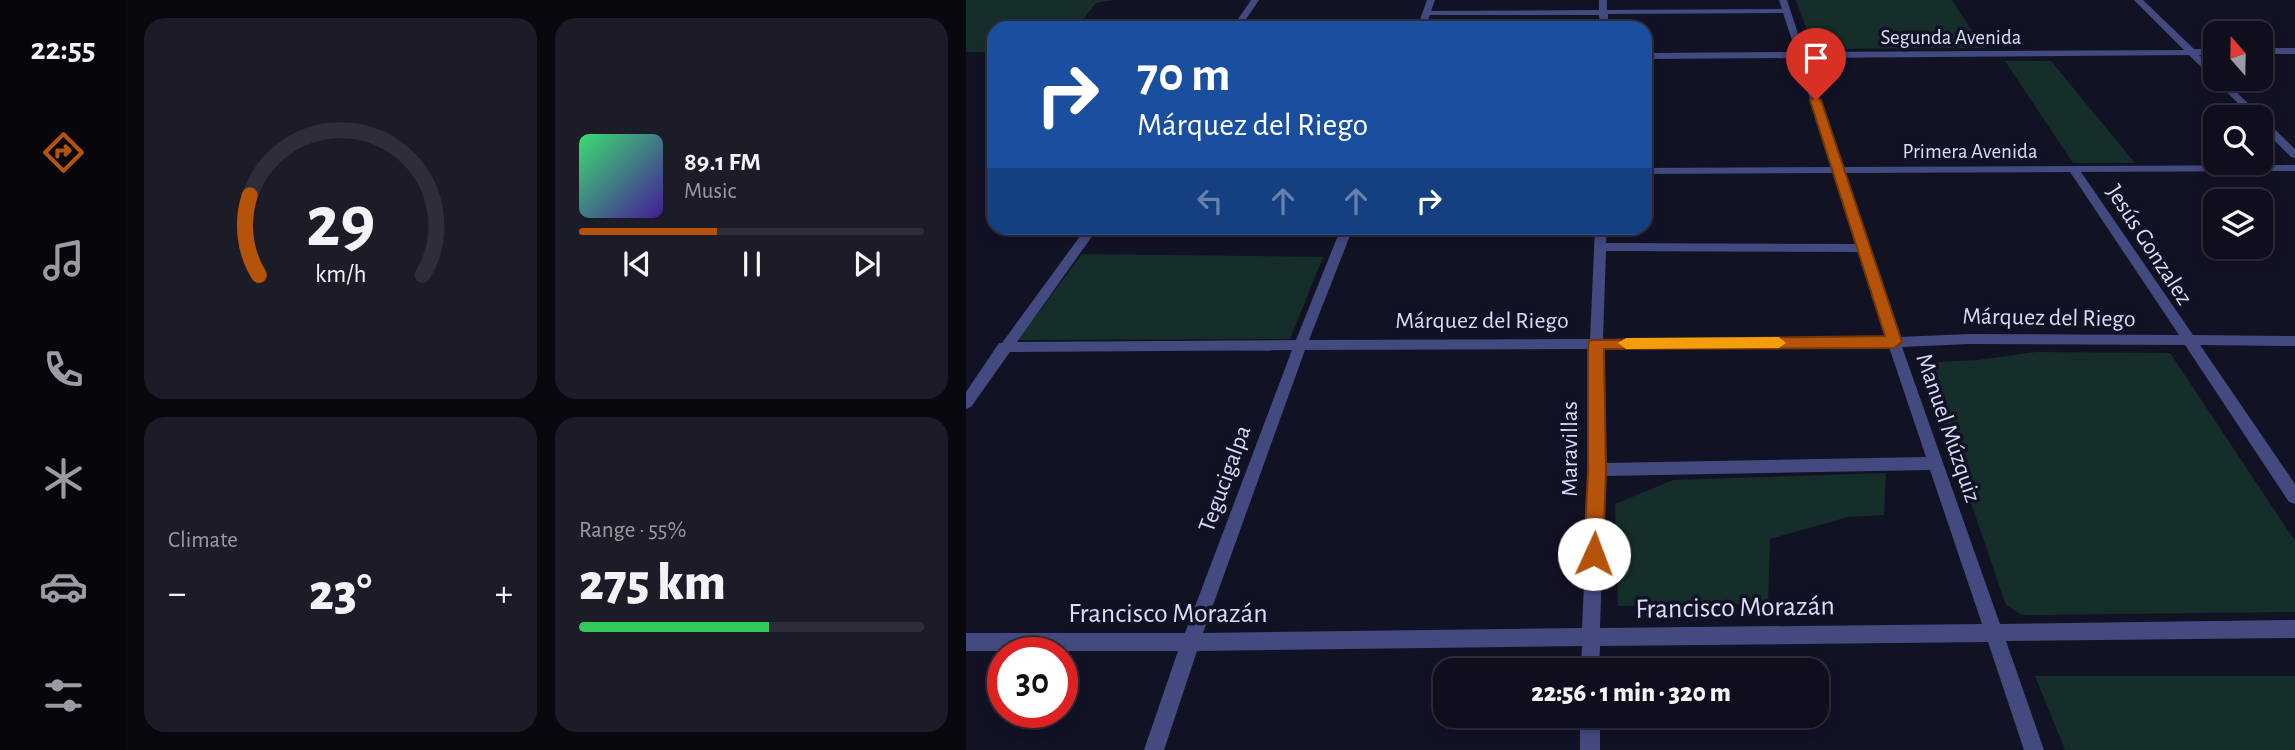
<!DOCTYPE html>
<html lang="en">
<head>
<meta charset="utf-8">
<style>
	:root { --surface:#0e0e1c; --page:#1c1c29; --text:#f1f3f6; --muted:#9b9ca3; --line:#2e2e3b; --accent:#b45309 }
	body { margin:0; font-family:"Alegreya Sans",sans-serif; background:var(--page); color:var(--text); height:100vh; display:flex; flex-direction:column; font-size:26px; white-space:nowrap }
	* { box-sizing:border-box; margin:0 }
	p { font-size:23px; color:var(--muted) }
	.icon { flex:none; width:38px; height:38px; fill:none; stroke:currentColor; stroke-width:2; stroke-linecap:round; stroke-linejoin:round }
	.map { position:relative; flex:1; overflow:hidden }
	.details { display:flex; flex-direction:column; gap:18px; padding:18px; background:#08080f; width:840px }
	.details>* { flex:none }
	.banner { position:absolute; left:21px; top:21px; width:665px; height:214px; border-radius:21px; box-shadow:0 4px 10px #0003,0 0 0 2px var(--line); background:#1a4fa0; color:#fff; overflow:hidden }
	.needle { width:46px; rotate:340deg }
	.controls { position:absolute; left:1237px; top:21px; display:grid; gap:14px }
	.controls a { display:grid; place-items:center; width:70px; height:70px; border-radius:14px; background:var(--surface); box-shadow:0 4px 10px #0003,0 0 0 2px var(--line); font-size:35px }
	.speed { position:absolute; left:21px; top:637px; display:flex; gap:14px; font-size:35px; font-weight:700; text-align:center }
	.speed>* { display:grid; place-content:center; width:91px; height:91px; border-radius:50%; background:var(--surface); box-shadow:0 4px 10px #0003,0 0 0 2px var(--line); line-height:1 }
	.speed .limit { border:10px solid #d22; background:#fff; color:#111 }
	.pin { position:absolute; display:grid; place-items:center; width:60px; height:60px; color:#fff; margin:-72px -30px; border-radius:50% 50% 50% 0; rotate:-45deg; box-shadow:0 0 7px #0007 }
	.pin .icon { rotate:45deg }
	.me { position:absolute; width:77px; margin:-38px; rotate:2deg; stroke-linejoin:round; filter:drop-shadow(0 0 5px #0008) }
	.turn { display:flex; align-items:center; gap:24px; height:147px; padding:0 35px; font-size:32px }
	.turn .icon { width:91px; height:91px; stroke-width:2.5 }
	.turn b { display:block; font-size:49px; line-height:60px }
	.lanes { display:flex; align-items:center; height:66px; padding:0 35px; background:#0003; justify-content:center; gap:35px; direction:ltr }
	.lanes .off { opacity:.35 }
	.big { font-size:52px; font-weight:800; line-height:1.1 }
	.details .widget { flex:1; display:flex; flex-direction:column; justify-content:center; gap:10px; min-width:0; padding:0 24px; border-radius:21px; background:var(--page) }
	.details .dial { align-items:center; gap:0 }
	.dial svg { height:182px; overflow:visible; fill:none; stroke:var(--line); stroke-width:7; stroke-linecap:round; text-anchor:middle }
	.dial text { fill:var(--text); stroke:none }
	.song { display:flex; align-items:center; gap:21px }
	.cover { width:84px; height:84px; border-radius:10px; background:linear-gradient(135deg,hsl(140 70% 55%),hsl(260 70% 35%)) }
	.played { height:7px; border-radius:4px; background:linear-gradient(90deg,var(--accent) 40%,var(--line) 40%) }
	.keys { display:flex; justify-content:space-around; direction:ltr }
	.heat { display:flex; justify-content:space-between; align-items:center; font-size:38px; direction:ltr }
	.charge { height:10px; border-radius:5px; background:linear-gradient(90deg,#34c759 55%,var(--line) 0) }
	.details .tiles { flex:1; display:grid; gap:18px; grid-template-columns:repeat(2,1fr) }
	.trip { position:absolute; left:467px; top:658px; width:396px; height:70px; border-radius:21px; background:var(--surface); box-shadow:0 4px 10px #0003,0 0 0 2px var(--line); font-weight:800; line-height:70px; text-align:center }
	main { display:flex; flex:1; min-height:0 }
	.tab-bar { display:flex; flex-direction:column; width:126px; justify-content:space-around; align-items:center; background:#06060b; color:var(--muted) }
	.tab-bar .icon { width:49px; height:49px }
	.tab-bar .current { color:var(--accent) }
	.tab-bar b { font-size:32px; color:var(--text) }
	.map>svg:first-child { display:block }
</style>
</head>
<body>
<main>
<nav class="tab-bar">
<b>22:55</b>
<svg class="icon current" aria-label="directions" viewBox="0 0 24 24"><path d="M12 3l9 9-9 9-9-9zM9 14v-3h6M13 9l2 2-2 2"/></svg>
<svg class="icon" aria-label="music" viewBox="0 0 24 24"><path d="M9 18V5l10-2v13"/><circle cx="6" cy="18" r="3"/><circle cx="16" cy="16" r="3"/></svg>
<svg class="icon" aria-label="phone" viewBox="0 0 24 24"><path d="M5 4h4l2 5-3 2q2 4 5 5l2-3 5 2v4C11 20 4 13 5 4z"/></svg>
<svg class="icon" aria-label="climate" viewBox="0 0 24 24"><path d="M12 3v18M4 7l16 10M4 17L20 7"/></svg>
<svg class="icon" aria-label="car" viewBox="0 0 24 24"><path d="M5 17H2v-5l4-1 3-4h7l3 4 3 1v5h-3M9 17h6M6 11h13"/><circle cx="7" cy="17" r="2"/><circle cx="17" cy="17" r="2"/></svg>
<svg class="icon" aria-label="filters" viewBox="0 0 24 24"><path d="M4 7h16M4 17h16"/><circle cx="9" cy="7" r="2"/><circle cx="15" cy="17" r="2"/></svg>
</nav>
<section class="details">
<div class="tiles">
<div class="widget dial"><svg viewBox="0 0 100 80">
<path d="M14 69A42 42 0 1 1 86 69"/>
<path d="M14 69A42 42 0 0 1 10 34" stroke="#b45309"/>
<text x="50" y="56" font-size="32" font-weight="700">29</text>
<text x="50" y="72" font-size="11">km/h</text>
</svg></div>
<div class="widget">
<div class="song"><i class="cover"></i><div><b>89.1 FM</b><p>Music</p></div></div>
<div class="played"></div>
<div class="keys"><svg class="icon" aria-label="previous" viewBox="0 0 24 24"><path d="M18 5L8 12l10 7zM5 5v14"/></svg><svg class="icon" aria-label="pause" viewBox="0 0 24 24"><path d="M8 5v14M16 5v14"/></svg><svg class="icon" aria-label="next" viewBox="0 0 24 24"><path d="M6 5l10 7-10 7zM19 5v14"/></svg></div>
</div>
<div class="widget"><p>Climate</p>
<div class="heat"><a>−</a><b class="big">23°</b><a>+</a></div>
</div>
<div class="widget"><p>Range · 55%</p><b class="big">275 km</b><div class="charge"></div></div>
</div>
</section>
<div class="map">
<svg width="1329" height="750" viewBox="0 0 1329 750">
	<rect width="100%" height="100%" fill="#121225"/>
	<!-- green -->
	<g fill="#162e29">
		<path d="M 0,0 L 148,0 L 130,3 L 110,28 L 28,28 L 28,52 L 0,52 Z"/>
		<path d="M 830,0 L 986,0 L 1017,48 L 848,49 Z"/>
		<path d="M 1039,61 L 1085,61 L 1169,163 L 1107,163 Z"/>
		<path d="M 116,254 L 357,257 L 324,339 L 52,340 Z"/>
		<path d="M 1070,352 L 1204,353 L 1329,541 L 1329,612 L 1056,615 L 1040,605 L 957,363 L 1012,360 Z"/>
		<path d="M 920,473 L 918,515 L 882,517 L 804,539 L 802,604 L 652,606 L 649,504 L 707,480 Z"/>
		<path d="M 1069,676 L 1329,676 L 1329,750 L 1099,750 Z"/>
	</g>
	<g fill="none" stroke-linecap="round" stroke-linejoin="round">
		<!-- street -->
		<g fill="#424a7f" fill-rule="evenodd">
			<path d="M 285,0 L 293,0 L 274,28 L 266,28 Z"/>
			<path d="M 461,0 L 469,0 L 465,11 L 633,10 L 633,0 L 641,0 L 641,10 L 816,9 L 813,0 L 821,0 L 838,52 L 1218,50 L 1168,0 L 1177,0 L 1228,49 L 1250,49 L 1250,55 L 1233,55 L 1250,70 L 1250,79 L 1257,79 L 1329,149 L 1329,158 L 1325,157 L 1295,127 L 1295,117 L 1286,117 L 1223,55 L 840,58 L 877,167 L 1329,165 L 1329,171 L 1115,172 L 1227,335 L 1329,336 L 1329,346 L 1234,345 L 1329,484 L 1329,504 L 1323,502 L 1219,345 L 1002,344 L 936,347 L 1034,624 L 1329,620 L 1329,638 L 1040,641 L 1078,750 L 1058,750 L 1022,642 L 634,646 L 633,670 L 615,670 L 616,646 L 231,651 L 198,750 L 178,750 L 212,651 L 0,651 L 0,633 L 219,633 L 326,350 L 44,352 L 5,407 L 0,409 L 0,392 L 33,343 L 36,343 L 120,228 L 132,228 L 51,342 L 330,340 L 375,228 L 387,228 L 343,340 L 624,339 L 629,228 L 641,228 L 640,243 L 890,244 L 868,173 L 679,174 L 679,168 L 866,167 L 831,58 L 679,59 L 679,53 L 830,52 L 817,13 L 642,14 L 642,28 L 634,28 L 633,15 L 464,15 L 459,28 L 451,28 ZM 1104,172 L 1213,335 L 1002,334 L 933,337 L 879,173 ZM 640,251 L 893,252 L 920,337 L 637,339 ZM 923,347 L 960,457 L 639,463 L 637,349 ZM 623,349 L 623,470 L 616,628 L 237,633 L 339,350 ZM 964,470 L 1016,624 L 634,628 L 639,476 Z"/>
			<rect x="1295" y="48" width="34" height="6"/>
			<rect x="614" y="716" width="20" height="34"/>
		</g>
	</g>
	<!-- route -->
	<path fill="#b45309" stroke="#753606" stroke-width="2" d="M 850,97 L 855,100 L 936,342 L 928,348 L 638,349 L 640,470 L 637,554 L 634,560 L 628,562 L 621,560 L 618,554 L 622,470 L 622,344 L 624,340 L 919,336 L 844,100 Z"/>
	<!-- slow -->
	<path fill="#f59e0b" d="M 813,337 L 820,343 L 813,348 L 660,349 L 652,343 L 660,338 Z"/>
	<g text-anchor="middle" dominant-baseline="central" stroke-width="7" stroke-linejoin="round" paint-order="stroke">
		<!-- far-street labels -->
		<g font-size="21" fill="#dadcfb" stroke="#121225">
			<text x="985" y="37">Segunda Avenida</text>
			<text x="1004" y="151">Primera Avenida</text>
		</g>
		<!-- street labels -->
		<g font-size="24" fill="#dadcfb" stroke="#121225">
			<text transform="translate(1183 245) rotate(57)">Jesús Gonzalez</text>
			<text transform="translate(1083 318) rotate(1)">Márquez del Riego</text>
			<text x="516" y="321">Márquez del Riego</text>
			<text transform="translate(982 428) rotate(71)">Manuel Múzquiz</text>
			<text transform="translate(604 449) rotate(-90)">Maravillas</text>
			<text transform="translate(259 479) rotate(-70)">Tegucigalpa</text>
		</g>
		<!-- near-street labels -->
		<g font-size="28" fill="#dadcfb" stroke="#121225">
			<text transform="translate(769 608) rotate(-1)">Francisco Morazán</text>
			<text x="202" y="614">Francisco Morazán</text>
		</g>
	</g>
</svg>
<div class="controls">
<a><svg class="needle" viewBox="-14 -14 28 28"><path d="M0-13l5 13h-10z" fill="#e53935"/><path d="M0 13l5-13h-10z" fill="#9b9ca3"/></svg></a>
<a><svg class="icon" aria-label="search" viewBox="0 0 24 24"><circle cx="10" cy="10" r="6"/><path d="M15 15l6 6"/></svg></a>
<a><svg class="icon" aria-label="layers" viewBox="0 0 24 24"><path d="M12 4l9 5-9 5-9-5zM3 14l9 5 9-5"/></svg></a>
</div>
<div class="speed"><div class="limit">30</div></div>
<div class="pin" style="left:850px;top:100px;background:#d93025"><svg class="icon" aria-label="arrive" viewBox="0 0 24 24"><path d="M6 21V4h12l-3 4 3 4H6"/></svg></div>
<svg class="me" style="left:628px;top:554px" viewBox="-20 -20 40 40"><circle r="19" fill="#fff"/><path d="M0-13L10 11 0 6-10 11z" fill="#b45309"/></svg>
<div class="trip">22:56 · 1 min · 320 m</div>
<div class="banner">
<div class="turn"><svg class="icon" aria-label="right" viewBox="0 0 24 24"><path d="M7 20v-9h11M14 6l5 5-5 5"/></svg><div><b>70 m</b>Márquez del Riego</div></div>
<div class="lanes"><svg class="icon off" aria-label="left" viewBox="0 0 24 24"><path d="M17 20v-9H6M10 6l-5 5 5 5"/></svg><svg class="icon off" aria-label="ahead" viewBox="0 0 24 24"><path d="M12 20V5M6 11l6-6 6 6"/></svg><svg class="icon off" aria-label="ahead" viewBox="0 0 24 24"><path d="M12 20V5M6 11l6-6 6 6"/></svg><svg class="icon" aria-label="right" viewBox="0 0 24 24"><path d="M7 20v-9h11M14 6l5 5-5 5"/></svg></div>
</div>
</div>
</main>
</body>
</html>
